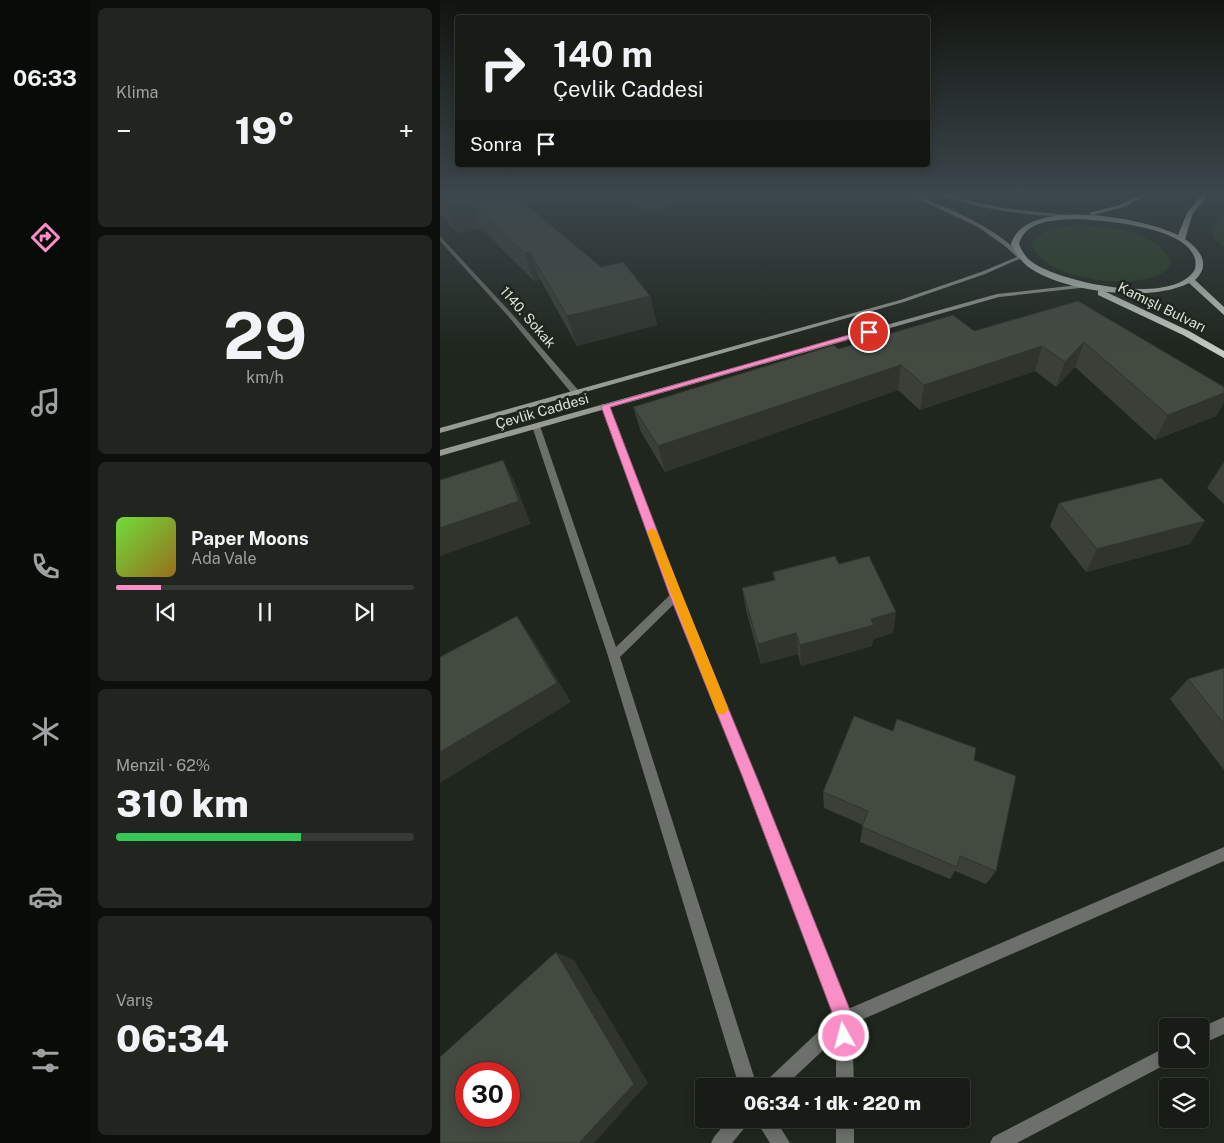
<!DOCTYPE html>
<html lang="tr">
<head>
<meta charset="utf-8">
<style>
	:root { --surface:#171c16; --page:#20251f; --text:#f1f3f6; --muted:#9ea1a1; --line:#363a35; --accent:#fa8fc8 }
	body { margin:0; font-family:"Public Sans",sans-serif; background:var(--page); color:var(--text); height:100vh; display:flex; flex-direction:column; font-size:19px; white-space:nowrap }
	* { box-sizing:border-box; margin:0 }
	p { font-size:16px; color:var(--muted) }
	.icon { flex:none; width:28px; height:28px; fill:none; stroke:currentColor; stroke-width:2; stroke-linecap:round; stroke-linejoin:round }
	.map { position:relative; flex:1; overflow:hidden }
	.details { display:flex; flex-direction:column; gap:8px; padding:8px; background:#0d0f0c; width:350px }
	.details>* { flex:none }
	.banner { position:absolute; left:15px; top:15px; width:475px; height:152px; border-radius:5px; box-shadow:0 2px 12px #0003,0 0 0 1px var(--line); background:#171c16; color:var(--text); overflow:hidden }
	.controls { position:absolute; left:719px; top:1018px; display:grid; gap:10px }
	.controls a { display:grid; place-items:center; width:50px; height:50px; border-radius:5px; background:var(--surface); box-shadow:0 2px 12px #0003,0 0 0 1px var(--line); font-size:25px }
	.speed { position:absolute; left:15px; top:1062px; display:flex; gap:10px; font-size:25px; font-weight:700; text-align:center }
	.speed>* { display:grid; place-content:center; width:65px; height:65px; border-radius:50%; background:var(--surface); box-shadow:0 2px 12px #0003,0 0 0 1px var(--line); line-height:1 }
	.speed .limit { border:8px solid #d22; background:#fff; color:#111 }
	.pin { position:absolute; display:grid; place-items:center; width:42px; height:42px; color:#fff; margin:-21px; border:2px solid #fff; border-radius:50%; box-shadow:0 1px 5px #0007 }
	.me { position:absolute; width:55px; margin:-28px; rotate:353deg; stroke-linejoin:round; filter:drop-shadow(0 0 4px #0008) }
	.turn { display:flex; align-items:center; gap:18px; height:105px; padding:0 15px; font-size:22px }
	.turn .icon { width:65px; height:65px; stroke-width:2.5 }
	.turn b { display:block; font-size:35px; line-height:42px }
	.then { display:flex; align-items:center; height:48px; padding:0 15px; background:#0003; gap:10px; font-size:19px }
	.big { font-size:38px; font-weight:800; line-height:1.1 }
	.details .tile { flex:1; display:flex; flex-direction:column; justify-content:center; gap:8px; min-width:0; padding:0 18px; border-radius:8px; background:var(--page) }
	.details .dial { align-items:center; gap:0 }
	.dial b { font-size:65px; line-height:1 }
	.song { display:flex; align-items:center; gap:15px }
	.cover { width:60px; height:60px; border-radius:8px; background:linear-gradient(135deg,hsl(100 70% 55%),hsl(40 70% 35%)) }
	.played { height:5px; border-radius:2px; background:linear-gradient(90deg,var(--accent) 15%,var(--line) 15%) }
	.keys { display:flex; justify-content:space-around; direction:ltr }
	.heat { display:flex; justify-content:space-between; align-items:center; font-size:28px; direction:ltr }
	.charge { height:8px; border-radius:4px; background:linear-gradient(90deg,#34c759 62%,var(--line) 0) }
	.trip { position:absolute; left:255px; top:1078px; width:275px; height:50px; border-radius:5px; background:var(--surface); box-shadow:0 2px 12px #0003,0 0 0 1px var(--line); font-weight:800; line-height:50px; text-align:center }
	main { display:flex; flex:1; min-height:0 }
	.tab-bar { display:flex; flex-direction:column; width:90px; justify-content:space-around; align-items:center; background:#090b09; color:var(--muted) }
	.tab-bar .icon { width:35px; height:35px }
	.tab-bar .current { color:var(--accent) }
	.tab-bar b { font-size:22px; color:var(--text) }
	.map>svg:first-child { display:block }
</style>
</head>
<body>
<main>
<nav class="tab-bar">
<b>06:33</b>
<svg class="icon current" aria-label="directions" viewBox="0 0 24 24"><path d="M12 3l9 9-9 9-9-9zM9 14v-3h6M13 9l2 2-2 2"/></svg>
<svg class="icon" aria-label="music" viewBox="0 0 24 24"><path d="M9 18V5l10-2v13"/><circle cx="6" cy="18" r="3"/><circle cx="16" cy="16" r="3"/></svg>
<svg class="icon" aria-label="phone" viewBox="0 0 24 24"><path d="M5 4h4l2 5-3 2q2 4 5 5l2-3 5 2v4C11 20 4 13 5 4z"/></svg>
<svg class="icon" aria-label="climate" viewBox="0 0 24 24"><path d="M12 3v18M4 7l16 10M4 17L20 7"/></svg>
<svg class="icon" aria-label="car" viewBox="0 0 24 24"><path d="M5 17H2v-5l4-1 3-4h7l3 4 3 1v5h-3M9 17h6M6 11h13"/><circle cx="7" cy="17" r="2"/><circle cx="17" cy="17" r="2"/></svg>
<svg class="icon" aria-label="filters" viewBox="0 0 24 24"><path d="M4 7h16M4 17h16"/><circle cx="9" cy="7" r="2"/><circle cx="15" cy="17" r="2"/></svg>
</nav>
<section class="details">
<div class="tile"><p>Klima</p>
<div class="heat"><a>−</a><b class="big">19°</b><a>+</a></div>
</div>
<div class="tile dial"><b>29</b><p>km/h</p></div>
<div class="tile">
<div class="song"><i class="cover"></i><div><b>Paper Moons</b><p>Ada Vale</p></div></div>
<div class="played"></div>
<div class="keys"><svg class="icon" aria-label="previous" viewBox="0 0 24 24"><path d="M18 5L8 12l10 7zM5 5v14"/></svg><svg class="icon" aria-label="pause" viewBox="0 0 24 24"><path d="M8 5v14M16 5v14"/></svg><svg class="icon" aria-label="next" viewBox="0 0 24 24"><path d="M6 5l10 7-10 7zM19 5v14"/></svg></div>
</div>
<div class="tile"><p>Menzil · 62%</p><b class="big">310 km</b><div class="charge"></div></div>
<div class="tile"><p>Varış</p><b class="big">06:34</b></div>
</section>
<div class="map">
<svg width="784" height="1143" viewBox="0 0 784 1143">
	<rect width="100%" height="100%" fill="#1f261d"/>
	<!-- green -->
	<g fill="#273e1f">
		<path d="M 784,214 L 784,247 L 773,237 L 772,227 Z"/>
		<path d="M 639,225 C 668,227 719,231 731,262 C 729,265 728,269 725,271 C 697,292 603,280 592,245 C 601,227 622,227 639,225 Z"/>
	</g>
	<g fill="none" stroke-linecap="round" stroke-linejoin="round">
		<!-- minor -->
		<g fill="#6c706b" fill-rule="evenodd">
			<path d="M 0,236 L 72,314 L 139,391 L 139,395 L 133,395 L 68,316 L 0,241 Z"/>
			<path d="M 162,404 L 168,404 L 169,406 L 241,596 L 316,778 L 408,1009 L 784,847 L 784,861 L 412,1024 L 414,1086 L 396,1086 L 396,1038 L 345,1086 L 324,1086 L 327,1080 L 395,1016 L 304,778 L 234,604 L 180,657 L 317,1086 L 299,1086 L 168,656 L 92,426 L 96,424 L 100,426 L 176,647 L 230,595 L 161,406 Z"/>
			<path d="M 784,1017 L 784,1034 L 760,1045 L 760,1028 Z"/>
			<path d="M 728,1046 L 728,1059 L 734,1059 L 734,1060 L 577,1143 L 550,1143 L 553,1137 Z"/>
			<path d="M 289,1119 L 310,1119 L 307,1125 L 292,1143 L 271,1143 L 274,1137 Z"/>
			<path d="M 315,1119 L 335,1119 L 350,1143 L 330,1143 Z"/>
			<rect x="396" y="1119" width="18" height="24"/>
		</g>
		<!-- secondary -->
		<g fill="#969b94" fill-rule="evenodd">
			<path d="M 463,192 L 469,192 C 509,209 553,225 584,257 L 545,274 L 464,302 L 0,433 L 0,428 L 460,300 L 541,272 L 577,257 L 565,246 L 538,227 Z"/>
			<path d="M 494,192 L 501,192 L 531,201 L 563,208 L 634,216 L 632,217 C 594,216 556,212 519,201 C 511,199 501,196 494,192 Z"/>
			<path d="M 647,284 L 650,286 L 649,287 L 559,297 L 0,456 L 0,450 L 557,294 Z"/>
		</g>
		<!-- trunk -->
		<g fill="#c4ccc2" fill-rule="evenodd">
			<path d="M 705,192 L 713,192 L 684,207 L 652,215 L 649,213 L 680,205 Z"/>
			<path d="M 764,192 L 771,192 L 753,213 L 745,239 C 761,250 771,265 755,280 L 784,307 L 784,315 L 749,283 C 710,303 621,292 587,266 C 580,260 575,252 571,244 C 586,195 704,218 738,235 L 747,213 ZM 635,219 C 661,220 764,227 755,269 C 735,307 621,283 592,262 C 586,258 582,251 579,244 C 586,220 614,220 635,219 Z"/>
			<path d="M 658,291 L 664,291 L 749,331 L 784,351 L 784,358 L 743,335 L 658,295 Z"/>
		</g>
	</g>
	<!-- wall -->
	<g fill="#3a4037">
		<path d="M 0,192 L 88,206 L 161,267 L 210,296 L 217,325 L 137,346 L 100,279 L 94,281 L 41,228 L 18,233 L 0,214 Z"/>
		<path d="M 164,192 L 277,192 L 209,213 Z"/>
		<path d="M 638,301 L 784,387 L 784,402 L 776,416 L 715,440 L 635,367 L 616,387 L 595,371 L 480,410 L 458,390 L 225,472 L 201,432 L 193,407 L 534,331 Z"/>
		<path d="M 784,462 L 784,504 L 767,488 Z"/>
		<path d="M 619,503 L 750,544 L 646,572 L 610,526 Z"/>
		<path d="M 399,564 L 453,633 L 433,639 L 432,646 L 361,666 L 358,654 L 321,664 L 306,610 L 302,588 L 334,580 L 333,572 Z"/>
		<path d="M 784,668 L 784,770 L 730,699 L 748,679 Z"/>
		<path d="M 534,760 L 556,871 L 546,884 L 515,871 L 510,879 L 420,842 L 423,825 L 384,808 L 383,792 Z"/>
	</g>
	<!-- shaded-wall -->
	<g fill="#2f342d">
		<path d="M 65,192 L 138,192 L 72,210 Z"/>
		<path d="M 205,192 L 277,192 L 209,213 Z"/>
		<path d="M 30,202 L 41,228 L 18,233 L 6,207 Z"/>
		<path d="M 90,252 L 100,279 L 94,281 L 84,253 Z"/>
		<path d="M 210,296 L 217,325 L 137,346 L 127,316 Z"/>
		<path d="M 644,342 L 635,367 L 616,387 L 625,362 Z"/>
		<path d="M 602,346 L 595,371 L 480,410 L 484,385 Z"/>
		<path d="M 461,365 L 458,390 L 225,472 L 218,446 Z"/>
		<path d="M 784,393 L 784,402 L 776,416 L 715,440 L 728,415 Z"/>
		<path d="M 63,460 L 75,483 L 91,524 L 0,556 L 0,528 Z"/>
		<path d="M 765,521 L 750,544 L 646,572 L 657,549 Z"/>
		<path d="M 456,612 L 453,633 L 433,639 L 432,646 L 361,666 L 360,645 L 431,619 Z"/>
		<path d="M 77,616 L 92,638 L 131,702 L 0,783 L 0,752 Z"/>
		<path d="M 356,633 L 358,654 L 321,664 L 318,644 Z"/>
		<path d="M 116,952 L 134,960 L 208,1083 L 154,1143 L 139,1143 Z"/>
	</g>
	<!-- building -->
	<g fill="#434a40" stroke="#2f342d" fill-rule="evenodd">
		<path d="M 0,192 L 71,192 L 161,267 L 183,262 L 210,296 L 127,316 L 90,252 L 84,253 L 30,202 L 6,207 L 0,201 Z"/>
		<path d="M 638,301 L 784,387 L 784,393 L 728,415 L 644,342 L 625,362 L 602,346 L 484,385 L 461,365 L 218,446 L 193,407 L 394,345 L 398,349 L 513,315 L 534,331 Z"/>
		<path d="M 63,460 L 79,501 L 0,528 L 0,480 Z"/>
		<path d="M 721,478 L 765,521 L 657,549 L 619,503 Z"/>
		<path d="M 395,556 L 399,564 L 429,556 L 456,612 L 431,619 L 434,625 L 360,645 L 356,633 L 318,644 L 302,588 L 335,580 L 333,572 Z"/>
		<path d="M 77,616 L 117,683 L 0,752 L 0,657 Z"/>
		<path d="M 784,668 L 784,724 L 748,679 Z"/>
		<path d="M 414,716 L 453,731 L 457,719 L 536,748 L 534,760 L 576,776 L 556,871 L 520,856 L 517,867 L 422,827 L 428,811 L 383,792 Z"/>
		<path d="M 116,952 L 194,1084 L 139,1143 L 0,1143 L 0,1057 ZM 26,1074 L 69,1074 L 69,1116 L 26,1116 Z"/>
	</g>
	<!-- sky -->
	<linearGradient id="sky" x2="0" y2="1"><stop stop-color="#111510"/><stop offset="0.55" stop-color="#3c474c"/><stop offset="1" stop-color="#3c474c" stop-opacity="0"/></linearGradient>
	<rect width="784" height="352" fill="url(#sky)"/>
	<!-- route -->
	<path fill="#fa8fc8" stroke="#a25d82" d="M 426,330 L 433,332 L 170,407 L 242,596 L 317,778 L 414,1020 L 414,1036 L 411,1043 L 404,1046 L 398,1043 L 395,1036 L 395,1020 L 303,778 L 230,596 L 161,406 Z"/>
	<!-- slow -->
	<path fill="#f59e0b" d="M 212,528 L 217,532 L 288,708 L 286,713 L 282,715 L 277,713 L 275,708 L 207,532 Z"/>
	<g text-anchor="middle" dominant-baseline="central" stroke-width="5" stroke-linejoin="round" paint-order="stroke">
		<!-- far-street labels -->
		<g font-size="14" fill="#dfe3dd" stroke="#1f261d">
			<text transform="translate(722 307) rotate(26)">Kamışlı Bulvarı</text>
			<text transform="translate(88 317) rotate(49)">1140. Sokak</text>
			<text transform="translate(102 411) rotate(-16)">Çevlik Caddesi</text>
		</g>
	</g>
</svg>
<div class="controls">
<a><svg class="icon" aria-label="search" viewBox="0 0 24 24"><circle cx="10" cy="10" r="6"/><path d="M15 15l6 6"/></svg></a>
<a><svg class="icon" aria-label="layers" viewBox="0 0 24 24"><path d="M12 4l9 5-9 5-9-5zM3 14l9 5 9-5"/></svg></a>
</div>
<div class="speed"><div class="limit">30</div></div>
<div class="pin" style="left:429px;top:332px;background:#d93025"><svg class="icon" aria-label="arrive" viewBox="0 0 24 24"><path d="M6 21V4h12l-3 4 3 4H6"/></svg></div>
<svg class="me" style="left:404px;top:1036px" viewBox="-20 -20 40 40"><circle r="17" fill="#fa8fc8" stroke="#fff" stroke-width="3"/><path d="M0-11L8 9 0 5-8 9z" fill="#fff"/></svg>
<div class="trip">06:34 · 1 dk · 220 m</div>
<div class="banner">
<div class="turn"><svg class="icon" aria-label="right" viewBox="0 0 24 24"><path d="M7 20v-9h11M14 6l5 5-5 5"/></svg><div><b>140 m</b>Çevlik Caddesi</div></div>
<div class="then">Sonra<svg class="icon" aria-label="arrive" viewBox="0 0 24 24"><path d="M6 21V4h12l-3 4 3 4H6"/></svg></div>
</div>
</div>
</main>
</body>
</html>
